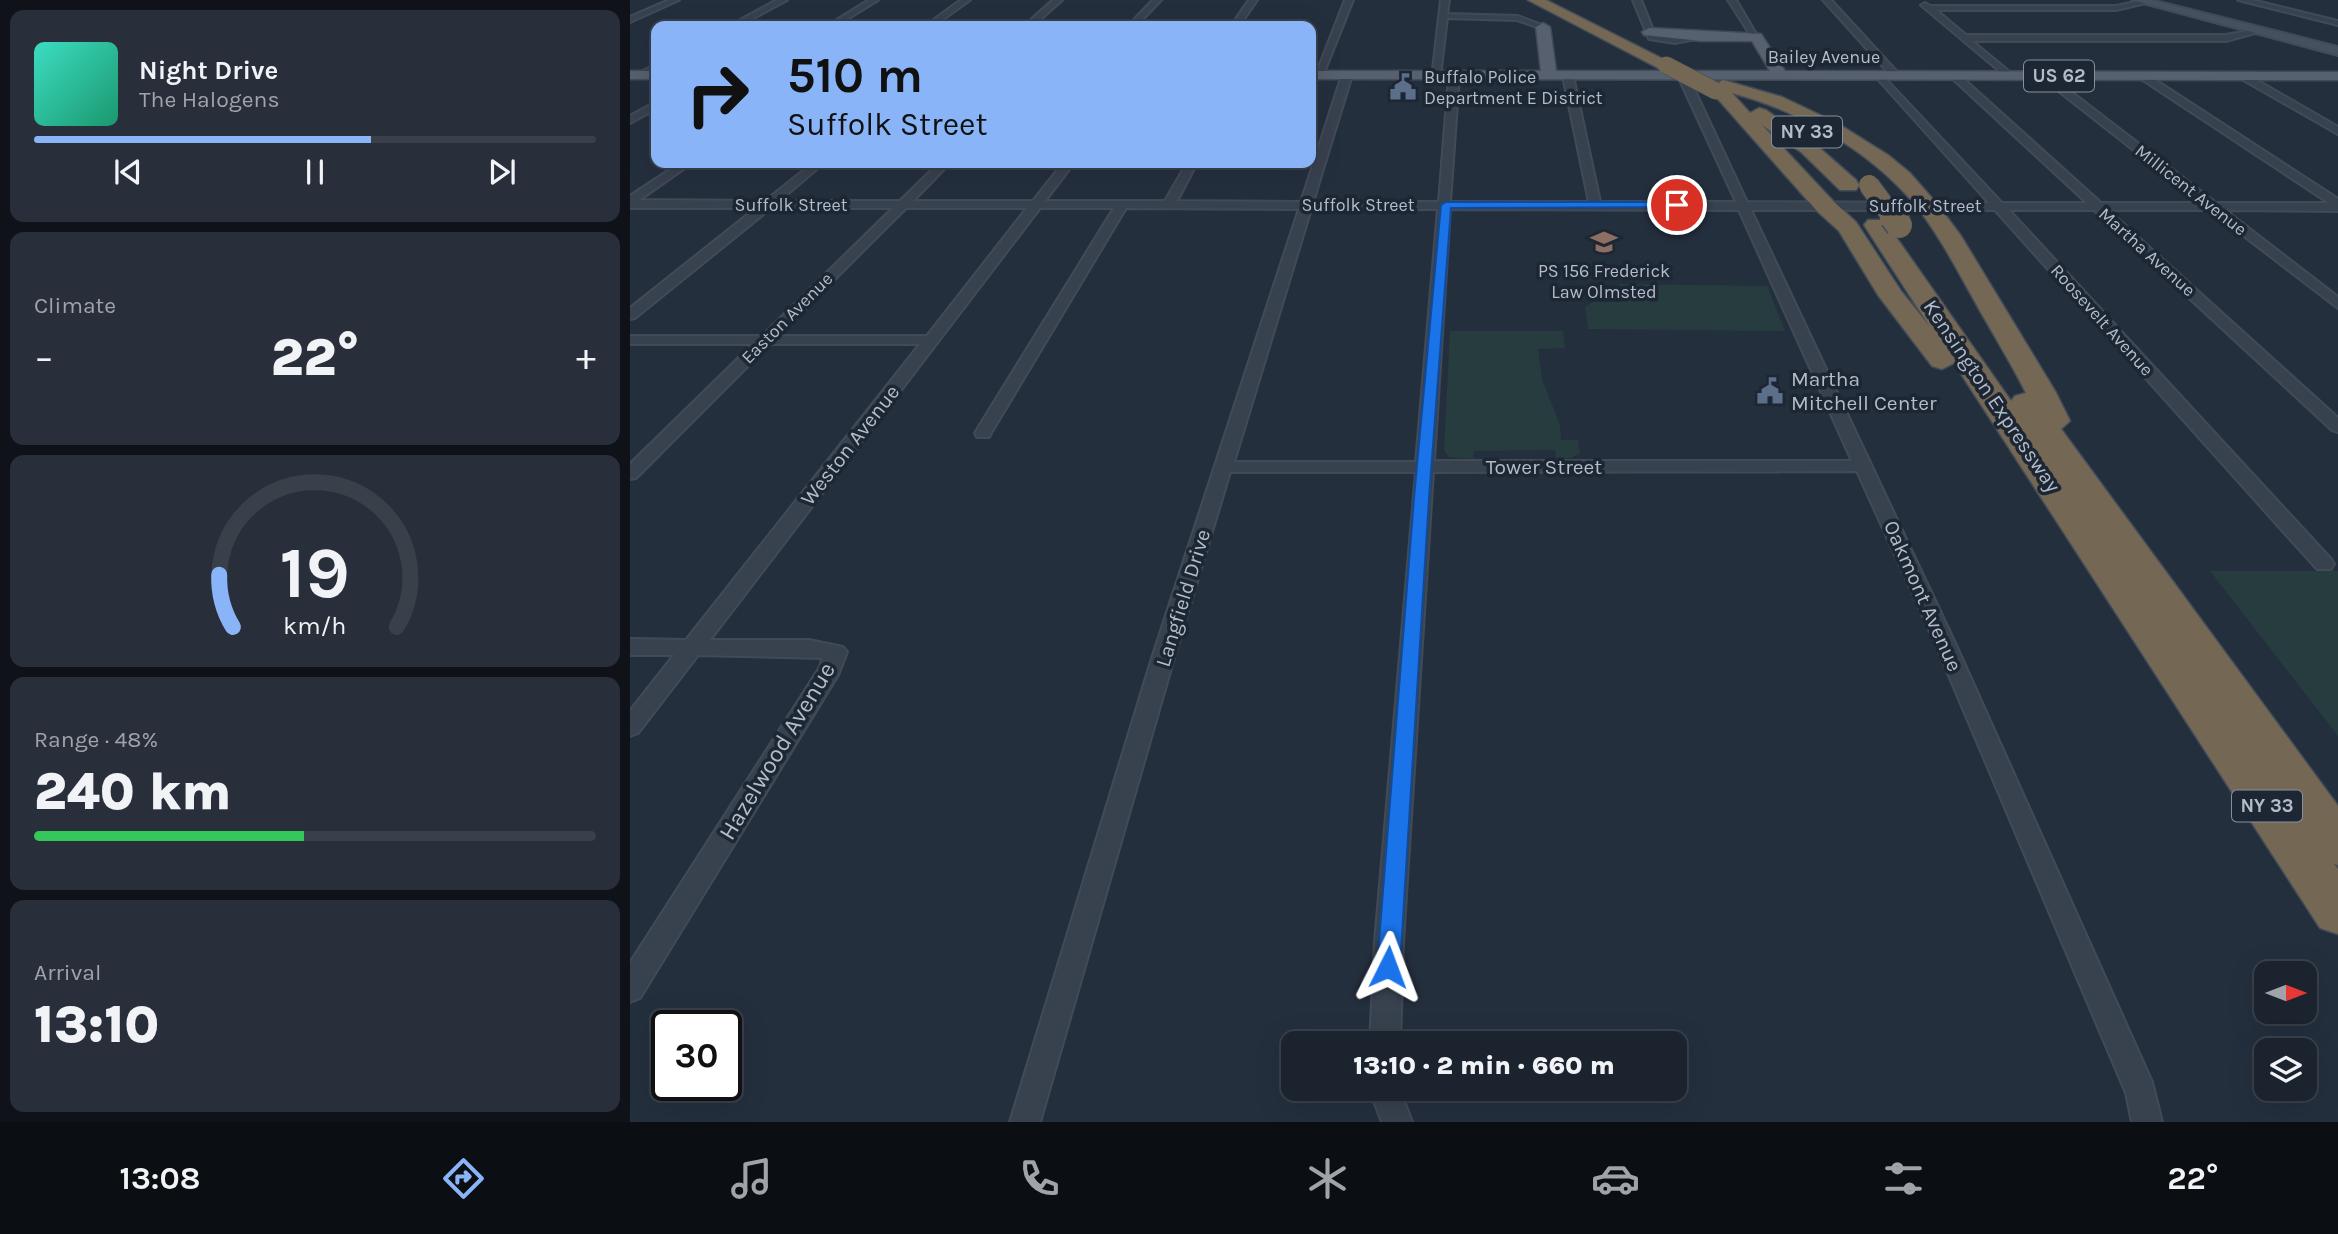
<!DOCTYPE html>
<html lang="en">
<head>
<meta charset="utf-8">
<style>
	:root { --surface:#1b232e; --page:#282f3a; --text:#f1f3f6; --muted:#a0a4aa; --line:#39404a; --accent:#8ab4f8 }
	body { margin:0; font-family:Karla,sans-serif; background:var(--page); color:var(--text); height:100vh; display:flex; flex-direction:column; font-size:26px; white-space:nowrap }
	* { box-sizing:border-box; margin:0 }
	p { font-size:23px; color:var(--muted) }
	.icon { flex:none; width:38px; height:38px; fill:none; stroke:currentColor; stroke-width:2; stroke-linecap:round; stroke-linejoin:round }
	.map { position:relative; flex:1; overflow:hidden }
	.details { display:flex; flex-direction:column; gap:10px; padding:10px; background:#0f1319; width:630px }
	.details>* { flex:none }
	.hud { position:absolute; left:21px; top:21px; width:665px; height:147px; border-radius:14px; box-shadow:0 7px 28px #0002,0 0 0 2px var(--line); background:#8ab4f8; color:#111; overflow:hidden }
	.needle { width:46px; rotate:90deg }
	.tools { position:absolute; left:1624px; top:961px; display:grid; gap:14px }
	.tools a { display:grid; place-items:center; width:63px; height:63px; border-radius:14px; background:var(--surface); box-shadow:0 7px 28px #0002,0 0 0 2px var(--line); font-size:35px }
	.speed { position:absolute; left:21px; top:1010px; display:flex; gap:14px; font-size:35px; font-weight:700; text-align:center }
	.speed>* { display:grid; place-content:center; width:91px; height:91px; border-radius:50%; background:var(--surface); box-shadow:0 7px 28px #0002,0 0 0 2px var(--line); line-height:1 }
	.speed .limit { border:4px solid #111; border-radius:10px; background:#fff; color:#111 }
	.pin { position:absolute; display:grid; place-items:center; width:60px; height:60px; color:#fff; margin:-30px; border:4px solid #fff; border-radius:50%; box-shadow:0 2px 7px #0007 }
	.me { position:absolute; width:77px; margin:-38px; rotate:3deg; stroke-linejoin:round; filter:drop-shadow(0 0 5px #0008) }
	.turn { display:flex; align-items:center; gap:24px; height:147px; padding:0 21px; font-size:32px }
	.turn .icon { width:91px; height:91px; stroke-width:2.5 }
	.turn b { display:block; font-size:49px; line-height:60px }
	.big { font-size:52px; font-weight:800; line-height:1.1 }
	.details .tile { flex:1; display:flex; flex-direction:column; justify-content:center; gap:10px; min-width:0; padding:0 24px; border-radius:14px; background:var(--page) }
	.details .dial { align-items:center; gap:0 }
	.dial svg { height:182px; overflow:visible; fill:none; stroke:var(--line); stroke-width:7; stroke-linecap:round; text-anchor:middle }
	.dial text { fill:var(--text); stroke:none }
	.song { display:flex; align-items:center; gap:21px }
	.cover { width:84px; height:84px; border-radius:10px; background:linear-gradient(135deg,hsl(170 70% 55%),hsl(160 70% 35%)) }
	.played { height:7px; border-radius:4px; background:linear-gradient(90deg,var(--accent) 60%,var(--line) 60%) }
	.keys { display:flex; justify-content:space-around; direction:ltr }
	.heat { display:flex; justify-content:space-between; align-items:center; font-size:38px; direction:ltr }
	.charge { height:10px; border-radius:5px; background:linear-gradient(90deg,#34c759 48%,var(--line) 0) }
	.trip { position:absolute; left:651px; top:1031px; width:406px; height:70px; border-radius:14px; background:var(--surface); box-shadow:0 7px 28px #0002,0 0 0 2px var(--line); font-weight:800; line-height:70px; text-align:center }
	.tabs { display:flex; height:112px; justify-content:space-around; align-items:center; background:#0b0e12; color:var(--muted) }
	.tabs .icon { width:49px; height:49px }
	.tabs .current { color:var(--accent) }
	.tabs b { font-size:32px; color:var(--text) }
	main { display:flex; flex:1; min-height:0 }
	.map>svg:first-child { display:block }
</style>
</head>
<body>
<main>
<section class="details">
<div class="tile">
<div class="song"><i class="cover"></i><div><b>Night Drive</b><p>The Halogens</p></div></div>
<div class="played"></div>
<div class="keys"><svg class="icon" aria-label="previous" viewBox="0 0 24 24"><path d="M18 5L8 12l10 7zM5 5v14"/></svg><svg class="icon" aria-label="pause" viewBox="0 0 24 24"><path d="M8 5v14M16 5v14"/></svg><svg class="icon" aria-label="next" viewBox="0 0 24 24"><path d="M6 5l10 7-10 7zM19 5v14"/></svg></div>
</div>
<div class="tile"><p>Climate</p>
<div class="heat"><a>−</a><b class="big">22°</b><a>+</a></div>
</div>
<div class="tile dial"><svg viewBox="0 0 100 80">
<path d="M14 69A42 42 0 1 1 86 69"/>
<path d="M14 69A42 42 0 0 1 8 46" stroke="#8ab4f8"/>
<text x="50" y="56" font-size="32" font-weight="700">19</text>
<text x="50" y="72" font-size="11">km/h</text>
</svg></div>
<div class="tile"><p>Range · 48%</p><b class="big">240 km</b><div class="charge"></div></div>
<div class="tile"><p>Arrival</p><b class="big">13:10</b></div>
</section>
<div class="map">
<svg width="1708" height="1122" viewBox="0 0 1708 1122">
	<rect width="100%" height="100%" fill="#242f3e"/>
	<!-- green -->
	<g fill="#263c3f">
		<path d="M 990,284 L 1137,286 L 1155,331 L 958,329 L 955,307 L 963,302 L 992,302 Z"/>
		<path d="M 820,331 L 933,331 L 935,348 L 908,349 L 912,379 L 930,425 L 931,440 L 948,440 L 950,453 L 941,458 L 926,458 L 925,450 L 844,451 L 843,459 L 819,457 L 814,450 Z"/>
		<path d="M 1580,571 L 1708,571 L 1708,736 Z"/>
	</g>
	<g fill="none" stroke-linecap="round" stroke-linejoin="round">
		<!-- street casing -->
		<g stroke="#414a57" stroke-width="4">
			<g id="street">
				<path d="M 39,0 L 49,0 L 0,22 L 0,17 Z"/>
				<path d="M 147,0 L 157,0 L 109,26 L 99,26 Z"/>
				<path d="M 239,0 L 248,0 L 206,26 L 197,26 Z"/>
				<path d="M 331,0 L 340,0 L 304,26 L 295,26 Z"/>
				<path d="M 423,0 L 432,0 L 403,26 L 394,26 Z"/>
				<path d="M 523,0 L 531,0 L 506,26 L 498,26 Z"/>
				<path d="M 619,0 L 627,0 L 609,26 L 601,26 Z"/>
				<path d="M 715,0 L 723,0 L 693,75 L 685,77 Z"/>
				<path d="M 811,0 L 819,0 L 817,14 L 888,16 L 917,27 L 913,29 L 887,20 L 817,18 L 810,76 L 802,78 Z"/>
				<path d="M 1003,0 L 1011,0 L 1025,35 C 1039,37 1066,33 1075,37 L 1045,43 L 1019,39 Z"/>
				<path d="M 1098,0 L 1106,0 L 1129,39 L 1123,39 Z"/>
				<path d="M 1193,0 L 1201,0 L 1269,74 L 1269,78 L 1263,78 Z"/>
				<path d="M 1515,0 L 1520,2 L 1486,10 L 1306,10 L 1336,35 L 1596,35 L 1628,29 L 1632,31 L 1596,41 L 1342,41 L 1382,74 L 1382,78 L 1379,79 L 1291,5 L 1295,3 L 1300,6 L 1486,6 Z"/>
				<path d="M 1608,0 L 1622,0 L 1708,21 L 1708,25 Z"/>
				<path d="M 26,64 L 26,70 L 11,78 L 6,75 Z"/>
				<path d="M 717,72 L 722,75 L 683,202 L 809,202 L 819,76 L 824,73 L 829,76 L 820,202 L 959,202 L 933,76 L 938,73 L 943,76 L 970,202 L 1106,202 L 1048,76 L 1053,73 L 1058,76 L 1117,202 L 1359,203 L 1247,78 L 1247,74 L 1250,73 L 1372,203 L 1457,203 L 1322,78 L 1322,74 L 1328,74 L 1471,203 L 1571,203 L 1412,78 L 1412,74 L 1418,74 L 1586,203 L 1699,203 L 1510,78 L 1510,74 L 1516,74 L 1708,199 L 1708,211 L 1595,210 L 1708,297 L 1708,308 L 1580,210 L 1478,210 L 1708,418 L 1708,432 L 1702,430 L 1464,210 L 1379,210 L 1701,559 L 1704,564 L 1701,569 L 1687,569 L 1365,210 L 1121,210 L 1326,645 L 1522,1082 L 1532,1122 L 1502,1122 L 1496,1093 L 1306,645 L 1227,471 L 803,472 L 773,942 L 770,1043 L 740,1043 L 745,942 L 786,472 L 600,472 L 544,658 L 410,1122 L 380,1122 L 522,658 L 669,209 L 496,208 L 361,433 L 359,437 L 347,437 L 345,433 L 484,208 L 410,208 L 80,640 L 179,640 L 213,647 L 217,652 L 208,675 L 10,998 L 0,1002 L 0,963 L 190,667 L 193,658 L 68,655 L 8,733 L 0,736 L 0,711 L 44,655 L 0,655 L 0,639 L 56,640 L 290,344 L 140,344 L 6,478 L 0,479 L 0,464 L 123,344 L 0,344 L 0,336 L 132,336 L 263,208 L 141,208 L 5,318 L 0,319 L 0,308 L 126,208 L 0,208 L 0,196 L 50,163 L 62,163 L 9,200 L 135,201 L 183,163 L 194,163 L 149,201 L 270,201 L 309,163 L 320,163 L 283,201 L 403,201 L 433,163 L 444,163 L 415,201 L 535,201 L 557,163 L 567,163 L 547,201 L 671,202 L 712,75 ZM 276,208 L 397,208 L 297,336 L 148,336 ZM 681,209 L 808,209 L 786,462 L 604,462 ZM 820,209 L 1109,210 L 1222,461 L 804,461 Z"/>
				<path d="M 1610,74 L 1616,74 L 1708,127 L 1708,134 L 1610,78 Z"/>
				<path d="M 26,102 L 26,109 L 0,123 L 0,116 Z"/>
				<path d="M 739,1088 L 769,1088 L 782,1122 L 752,1122 Z"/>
			</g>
		</g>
		<!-- secondary casing -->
		<g stroke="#414a57" stroke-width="4">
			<path id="secondary" d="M 1502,0 L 1521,0 L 1708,47 L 1708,55 Z"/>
		</g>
		<!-- primary casing -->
		<g stroke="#414a57" stroke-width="3">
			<g id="primary">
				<path d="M 913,23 L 920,27 L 926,71 L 1140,71 L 1122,41 L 1071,41 L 1014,35 L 1012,32 L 1019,28 L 1131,34 L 1155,71 L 1708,72 L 1708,80 L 681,79 L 681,71 L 911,71 L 906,27 Z"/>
				<rect x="0" y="71" width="26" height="8"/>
			</g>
		</g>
		<!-- highway casing -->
		<g stroke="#434c59" stroke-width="3">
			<g id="highway">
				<path d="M 898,0 L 916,0 L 1045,65 L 1036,70 L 1030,69 Z"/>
				<path d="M 1093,80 L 1152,97 L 1207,123 L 1258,155 L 1280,173 L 1308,205 L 1331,236 L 1425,391 L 1440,421 L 1431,429 L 1708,806 L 1708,865 L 1704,864 L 1708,869 L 1708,934 L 1690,928 L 1324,363 L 1312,369 L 1302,366 L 1248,295 L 1209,231 L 1187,211 L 1087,98 L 1084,94 L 1089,89 L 1084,85 ZM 1102,93 C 1169,111 1236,148 1282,201 C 1307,231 1325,266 1344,300 C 1361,331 1380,361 1396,393 L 1385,396 L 1381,401 L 1254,220 L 1238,220 L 1234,225 L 1300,327 L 1271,291 L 1226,222 L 1203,201 L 1132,125 L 1171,152 L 1210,190 L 1226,190 L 1229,185 L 1226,180 L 1185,144 L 1136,110 L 1129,108 L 1120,113 Z"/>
			</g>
		</g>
		<!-- street -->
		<use href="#street" fill="#38414e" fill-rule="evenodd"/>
		<!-- secondary -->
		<use href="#secondary" fill="#465061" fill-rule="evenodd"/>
		<!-- primary -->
		<use href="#primary" fill="#56606e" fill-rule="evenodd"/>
		<!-- highway -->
		<use href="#highway" fill="#746855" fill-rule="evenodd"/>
		<!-- highway-bridge-far2 casing -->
		<g stroke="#434c59" stroke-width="18" stroke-linecap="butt">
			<path id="highway-bridge-far2" d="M 1036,65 L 1086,91"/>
		</g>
		<!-- highway-bridge-far1 casing -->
		<g stroke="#434c59" stroke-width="22" stroke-linecap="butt">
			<path id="highway-bridge-far1" d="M 1239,185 L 1264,219"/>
		</g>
		<!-- highway-bridge casing -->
		<g stroke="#434c59" stroke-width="29" stroke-linecap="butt">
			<path id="highway-bridge" d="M 1263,217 L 1269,225"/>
		</g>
		<!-- highway-bridge-far2 -->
		<use href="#highway-bridge-far2" stroke="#746855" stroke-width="17"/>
		<!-- highway-bridge-far1 -->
		<use href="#highway-bridge-far1" stroke="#746855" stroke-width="20"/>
		<!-- highway-bridge -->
		<use href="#highway-bridge" stroke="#746855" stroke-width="26"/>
	</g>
	<!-- route -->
	<path fill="#1a73e8" stroke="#114b97" stroke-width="2" d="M 1047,202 L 1052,205 L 1050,207 L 821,208 L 799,498 L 770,967 L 766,975 L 758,978 L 750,975 L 747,967 L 784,498 L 811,205 L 816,202 Z"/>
	<!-- icons -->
	<defs>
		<g id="civic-bare" transform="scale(2.1)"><path d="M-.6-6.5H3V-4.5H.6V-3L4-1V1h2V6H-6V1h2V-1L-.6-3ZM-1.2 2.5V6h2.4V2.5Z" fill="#5c6f8a" stroke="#1d2633" stroke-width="2.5" paint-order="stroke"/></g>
		<g id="school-bare" transform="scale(2.1)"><path d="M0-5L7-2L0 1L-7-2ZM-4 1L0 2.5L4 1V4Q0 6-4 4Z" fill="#8d6e63" stroke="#1d2633" stroke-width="2.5" paint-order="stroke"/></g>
	</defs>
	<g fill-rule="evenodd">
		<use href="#civic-bare" x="773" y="87"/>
		<use href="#school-bare" x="974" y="242"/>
		<use href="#civic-bare" x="1140" y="391"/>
	</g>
	<g text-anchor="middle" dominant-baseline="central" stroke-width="7" stroke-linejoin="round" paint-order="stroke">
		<!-- far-street labels -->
		<g font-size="18" fill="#b4bcc9" stroke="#1d2633">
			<text x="1194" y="57">Bailey Avenue</text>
			<text transform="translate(1561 190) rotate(38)">Millicent Avenue</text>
			<text x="161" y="205">Suffolk Street</text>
			<text x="728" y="205">Suffolk Street</text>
			<text x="1295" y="206">Suffolk Street</text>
			<text transform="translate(1517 252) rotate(42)">Martha Avenue</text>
			<text transform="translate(157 318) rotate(-45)">Easton Avenue</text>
			<text transform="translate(1472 320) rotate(48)">Roosevelt Avenue</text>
		</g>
		<!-- far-poi labels -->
		<g font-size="18" fill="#b4bcc9" stroke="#1d2633" text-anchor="start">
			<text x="794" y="77">Buffalo Police<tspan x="794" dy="21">Department E District</tspan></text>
			<text x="974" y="271" text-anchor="middle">PS 156 Frederick<tspan x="974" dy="21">Law Olmsted</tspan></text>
		</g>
		<!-- shield labels -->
		<g fill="#1d2633" stroke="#878f9c" stroke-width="2">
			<rect x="1394" y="60.5" width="70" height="31" rx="5"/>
			<rect x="1142" y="116.5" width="70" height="31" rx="5"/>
			<rect x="1602" y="790.5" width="70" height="31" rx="5"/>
		</g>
		<g font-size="19" font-weight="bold" fill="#b4bcc9">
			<text x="1429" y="76">US 62</text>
			<text x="1177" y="132">NY 33</text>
			<text x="1637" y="806">NY 33</text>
		</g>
		<!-- poi labels -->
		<g font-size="21" fill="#b4bcc9" stroke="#1d2633" text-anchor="start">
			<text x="1161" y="379">Martha<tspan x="1161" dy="24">Mitchell Center</tspan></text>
		</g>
		<!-- street labels -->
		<g font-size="21" fill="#b4bcc9" stroke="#1d2633">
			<text transform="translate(1362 396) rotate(56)">Kensington Expressway</text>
			<text transform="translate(220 445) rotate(-52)">Weston Avenue</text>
			<text x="914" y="467">Tower Street</text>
			<text transform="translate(1293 596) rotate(66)">Oakmont Avenue</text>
			<text transform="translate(553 598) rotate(-73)">Langfield Drive</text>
		</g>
		<!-- near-street labels -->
		<g font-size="24" fill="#b4bcc9" stroke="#1d2633">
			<text transform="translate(147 751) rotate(-59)">Hazelwood Avenue</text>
		</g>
	</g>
</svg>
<div class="tools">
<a><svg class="needle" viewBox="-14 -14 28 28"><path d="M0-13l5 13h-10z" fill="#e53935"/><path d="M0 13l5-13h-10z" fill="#a0a4aa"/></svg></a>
<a><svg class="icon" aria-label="layers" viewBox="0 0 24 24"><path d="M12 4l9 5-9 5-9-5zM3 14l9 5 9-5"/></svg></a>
</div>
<div class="speed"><div class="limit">30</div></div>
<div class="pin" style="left:1047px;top:205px;background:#d93025"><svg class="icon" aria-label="arrive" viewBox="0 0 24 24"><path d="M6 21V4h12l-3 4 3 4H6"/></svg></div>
<svg class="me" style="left:758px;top:967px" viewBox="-20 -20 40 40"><path d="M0-17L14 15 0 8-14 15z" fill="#1a73e8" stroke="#fff" stroke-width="4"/></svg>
<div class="trip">13:10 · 2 min · 660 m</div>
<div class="hud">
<div class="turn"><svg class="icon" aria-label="right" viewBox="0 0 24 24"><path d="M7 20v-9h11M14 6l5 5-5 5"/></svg><div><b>510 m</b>Suffolk Street</div></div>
</div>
</div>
</main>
<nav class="tabs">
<b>13:08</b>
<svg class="icon current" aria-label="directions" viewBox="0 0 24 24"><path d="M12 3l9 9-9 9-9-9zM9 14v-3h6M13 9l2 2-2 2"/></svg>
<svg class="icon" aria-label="music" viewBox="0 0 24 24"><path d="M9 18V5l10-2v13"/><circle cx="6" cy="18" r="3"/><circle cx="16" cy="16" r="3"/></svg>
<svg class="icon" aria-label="phone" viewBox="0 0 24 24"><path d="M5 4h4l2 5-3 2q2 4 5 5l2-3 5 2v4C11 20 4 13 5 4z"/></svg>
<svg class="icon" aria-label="climate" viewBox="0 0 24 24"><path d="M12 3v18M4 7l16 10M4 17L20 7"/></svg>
<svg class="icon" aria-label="car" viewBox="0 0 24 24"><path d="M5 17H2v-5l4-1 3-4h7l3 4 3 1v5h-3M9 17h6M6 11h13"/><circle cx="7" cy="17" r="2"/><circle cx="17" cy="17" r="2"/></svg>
<svg class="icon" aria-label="filters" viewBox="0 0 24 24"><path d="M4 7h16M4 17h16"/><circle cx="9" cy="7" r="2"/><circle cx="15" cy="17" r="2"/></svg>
<b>22°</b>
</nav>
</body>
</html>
